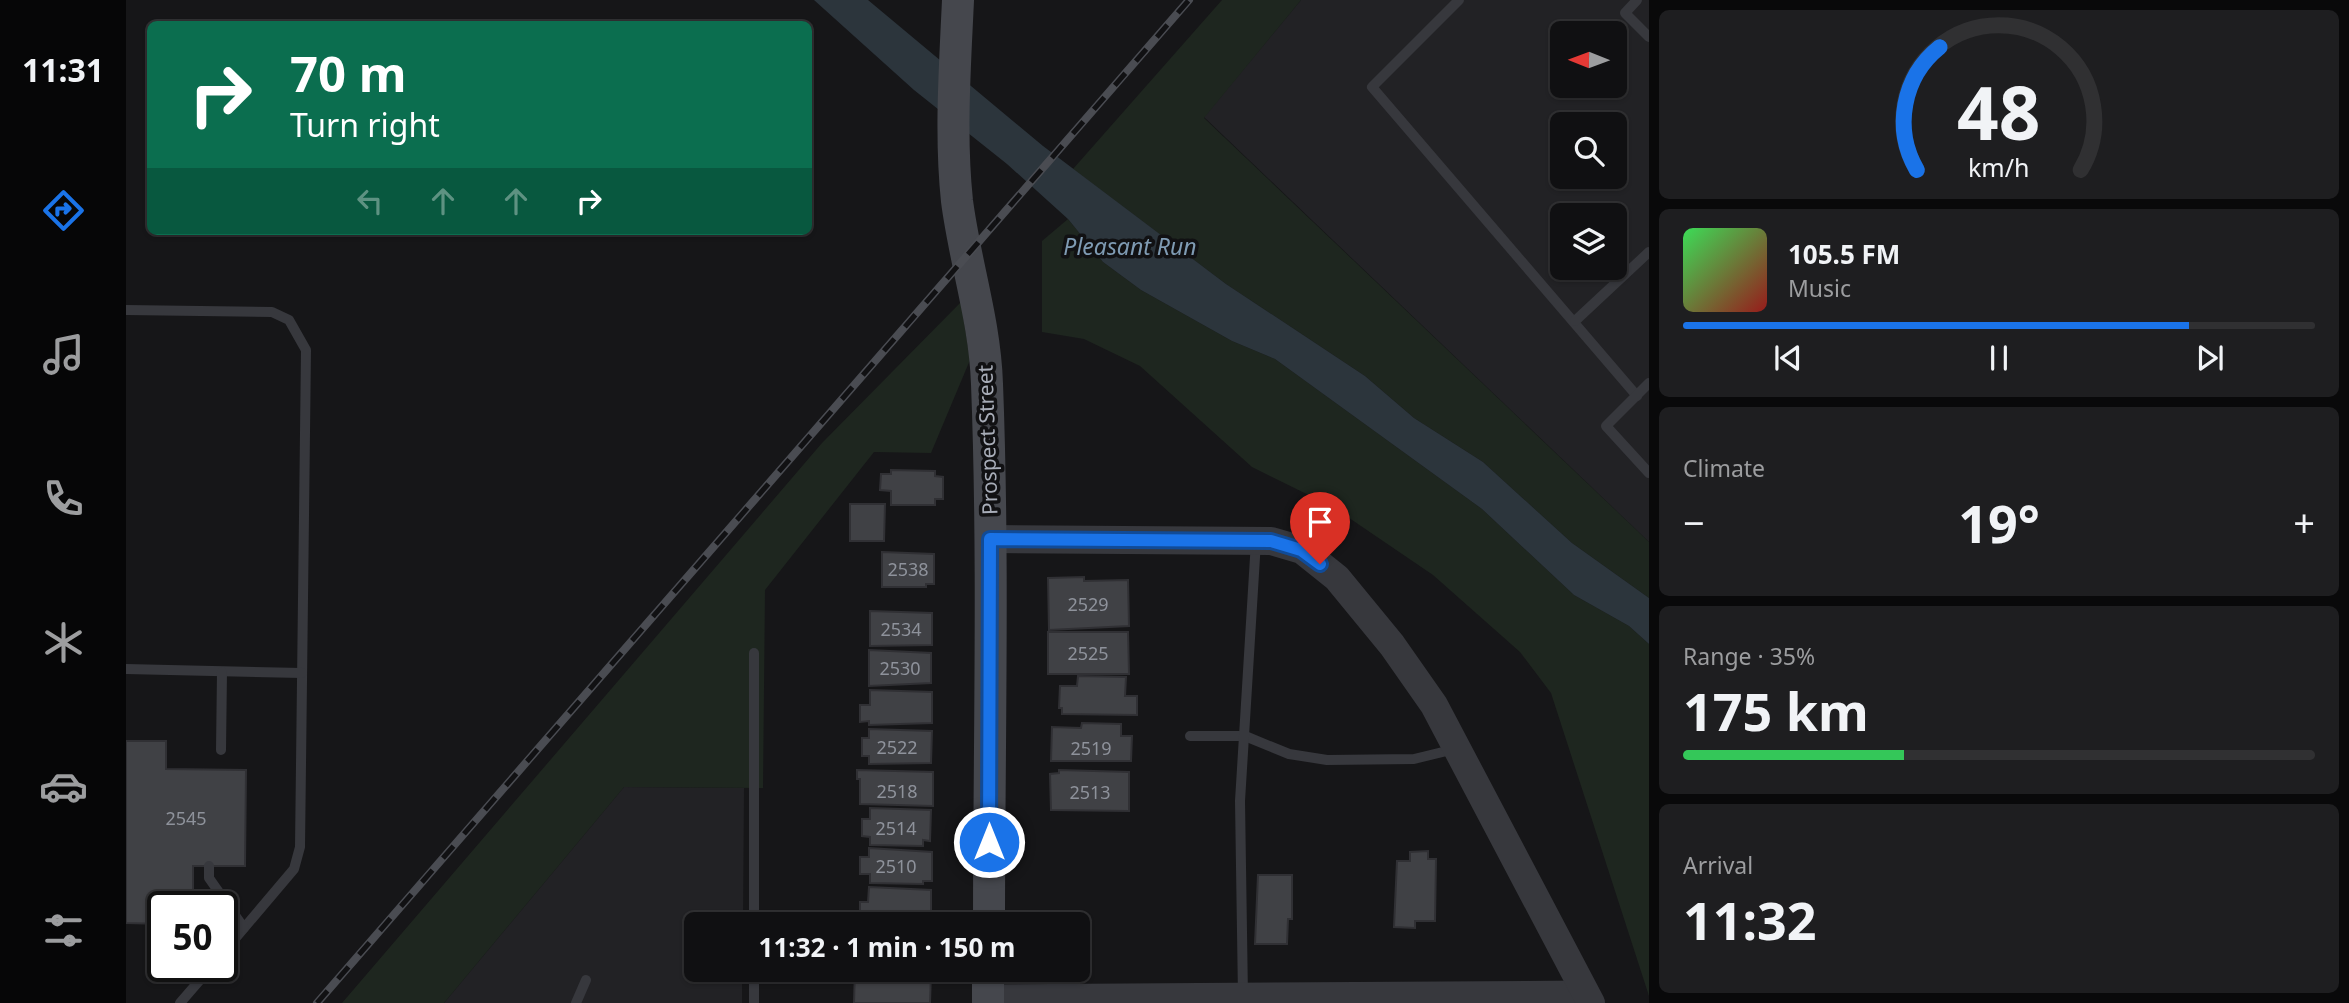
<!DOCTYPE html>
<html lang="en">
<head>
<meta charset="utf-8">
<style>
	:root { --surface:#101012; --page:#1e1e20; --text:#f1f3f6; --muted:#9c9d9f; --line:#303032; --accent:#1a73e8 }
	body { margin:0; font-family:"Noto Sans",sans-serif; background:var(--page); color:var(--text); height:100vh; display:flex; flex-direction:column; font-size:26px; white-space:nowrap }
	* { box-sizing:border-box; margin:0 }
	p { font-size:23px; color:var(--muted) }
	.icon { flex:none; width:38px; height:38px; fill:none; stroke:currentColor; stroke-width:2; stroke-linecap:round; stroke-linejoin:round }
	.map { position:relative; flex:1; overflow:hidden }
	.details { display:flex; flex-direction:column; gap:10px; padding:10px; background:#09090a; width:700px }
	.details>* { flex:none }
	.guide { position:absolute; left:21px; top:21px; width:665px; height:214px; border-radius:10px; box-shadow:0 2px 5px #0004,0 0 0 2px var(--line); background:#0b6e4f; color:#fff; overflow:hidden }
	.needle { width:46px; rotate:271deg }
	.tools { position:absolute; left:1424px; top:21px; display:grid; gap:14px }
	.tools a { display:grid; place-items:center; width:77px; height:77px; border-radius:10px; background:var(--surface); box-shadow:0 2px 5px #0004,0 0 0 2px var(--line); font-size:35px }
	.speed { position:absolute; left:21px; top:891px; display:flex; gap:14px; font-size:35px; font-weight:700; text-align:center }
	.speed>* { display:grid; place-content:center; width:91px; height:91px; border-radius:50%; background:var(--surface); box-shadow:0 2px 5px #0004,0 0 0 2px var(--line); line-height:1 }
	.speed .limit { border:4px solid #111; border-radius:10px; background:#fff; color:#111 }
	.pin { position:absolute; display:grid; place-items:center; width:60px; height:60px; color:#fff; margin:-72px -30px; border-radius:50% 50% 50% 0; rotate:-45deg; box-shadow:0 0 7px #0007 }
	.pin .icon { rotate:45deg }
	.me { position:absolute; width:77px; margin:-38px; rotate:0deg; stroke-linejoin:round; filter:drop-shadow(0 0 5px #0008) }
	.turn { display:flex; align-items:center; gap:24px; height:147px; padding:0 28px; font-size:32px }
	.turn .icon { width:91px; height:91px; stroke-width:2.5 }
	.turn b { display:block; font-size:49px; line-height:60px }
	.lanes { display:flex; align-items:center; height:66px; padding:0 28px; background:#0003; justify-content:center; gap:35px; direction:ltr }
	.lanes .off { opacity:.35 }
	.big { font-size:52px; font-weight:700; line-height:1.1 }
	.details .widget { flex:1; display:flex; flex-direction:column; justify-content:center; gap:10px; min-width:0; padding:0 24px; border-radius:10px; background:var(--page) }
	.details .dial { align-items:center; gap:0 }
	.dial svg { height:182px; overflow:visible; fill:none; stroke:var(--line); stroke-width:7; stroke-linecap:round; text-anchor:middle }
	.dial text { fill:var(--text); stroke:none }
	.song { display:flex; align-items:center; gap:21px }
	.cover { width:84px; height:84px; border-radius:10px; background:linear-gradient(135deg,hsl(130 70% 55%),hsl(0 70% 35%)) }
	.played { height:7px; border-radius:4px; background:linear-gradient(90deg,var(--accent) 80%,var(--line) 80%) }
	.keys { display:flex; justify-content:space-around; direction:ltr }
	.heat { display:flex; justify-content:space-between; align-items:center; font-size:38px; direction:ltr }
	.charge { height:10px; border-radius:5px; background:linear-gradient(90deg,#34c759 35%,var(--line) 0) }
	.trip { position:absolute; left:558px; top:912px; width:406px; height:70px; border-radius:10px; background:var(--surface); box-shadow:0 2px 5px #0004,0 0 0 2px var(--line); font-weight:700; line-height:70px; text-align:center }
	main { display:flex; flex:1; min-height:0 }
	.tab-bar { display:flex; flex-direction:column; width:126px; justify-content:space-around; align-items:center; background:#060607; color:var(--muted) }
	.tab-bar .icon { width:49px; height:49px }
	.tab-bar .active { color:var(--accent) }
	.tab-bar b { font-size:32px; color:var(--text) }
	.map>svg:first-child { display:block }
</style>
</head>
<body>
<main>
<nav class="tab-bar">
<b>11:31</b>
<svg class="icon active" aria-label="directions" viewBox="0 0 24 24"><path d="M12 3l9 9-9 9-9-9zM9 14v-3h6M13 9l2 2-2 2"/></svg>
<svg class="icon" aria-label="music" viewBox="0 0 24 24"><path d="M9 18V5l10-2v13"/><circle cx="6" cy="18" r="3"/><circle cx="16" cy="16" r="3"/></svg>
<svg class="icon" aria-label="phone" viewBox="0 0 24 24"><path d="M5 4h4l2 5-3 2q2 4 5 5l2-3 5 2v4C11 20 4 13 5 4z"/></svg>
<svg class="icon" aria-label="climate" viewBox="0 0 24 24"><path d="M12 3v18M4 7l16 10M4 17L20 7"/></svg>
<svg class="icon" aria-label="car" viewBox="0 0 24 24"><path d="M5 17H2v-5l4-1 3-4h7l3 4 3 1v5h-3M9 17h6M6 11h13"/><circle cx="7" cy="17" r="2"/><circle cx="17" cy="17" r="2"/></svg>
<svg class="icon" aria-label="filters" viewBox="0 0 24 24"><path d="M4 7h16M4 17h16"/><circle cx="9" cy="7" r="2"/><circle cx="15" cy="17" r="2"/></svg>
</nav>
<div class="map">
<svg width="1523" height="1003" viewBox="0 0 1523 1003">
	<rect width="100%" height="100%" fill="#161618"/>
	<!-- built -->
	<g fill="#222225" fill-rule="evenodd">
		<path d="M 1175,0 L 1523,0 L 1523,542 L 1078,117 ZM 1437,33 L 1489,33 L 1489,86 L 1437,86 ZM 1437,124 L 1489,124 L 1489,177 L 1437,177 ZM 1437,215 L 1489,215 L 1489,268 L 1437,268 Z"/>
		<path d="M 498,787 L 618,788 L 617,924 L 570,924 L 570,970 L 616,970 L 616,1003 L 318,1003 Z"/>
	</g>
	<!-- green -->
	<g fill="#1e261f">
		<path d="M 1096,0 L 1175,0 L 1078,118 L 1523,542 L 1523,598 L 1446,543 L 1357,462 L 1288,418 L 1239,376 L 1100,284 L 947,169 Z"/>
		<path d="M 942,219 L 977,262 L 1015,290 L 1106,341 L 1149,359 L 1356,509 L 1448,595 L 1503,626 L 1523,644 L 1523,996 L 1425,693 L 1394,652 L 1307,575 L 1207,507 L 1126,467 L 1014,366 L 958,339 L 916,332 L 916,241 Z"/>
		<path d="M 835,302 L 844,360 L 805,453 L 748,452 L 639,590 L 637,788 L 498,787 L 318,1003 L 216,1003 L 696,443 Z"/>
	</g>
	<!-- water -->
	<path fill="#2c353c" d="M 688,0 L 742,0 L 917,146 L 1100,284 L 1239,376 L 1288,418 L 1357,462 L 1446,543 L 1523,598 L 1523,644 L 1503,626 L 1448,595 L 1356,509 L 1149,359 L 1106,341 L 1015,290 L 977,262 L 942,219 L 881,164 L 788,90 Z"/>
	<!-- building -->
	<g fill="#404145" stroke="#303034" stroke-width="2">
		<path d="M 765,470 L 809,471 L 809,476 L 817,477 L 817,499 L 809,499 L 809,505 L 765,505 L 765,491 L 754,490 L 755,474 L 765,474 Z"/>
		<path d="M 724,504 L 759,504 L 758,541 L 724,541 Z"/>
		<path d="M 756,552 L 808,554 L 808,584 L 800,584 L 800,587 L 756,587 Z"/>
		<path d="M 958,577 L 958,581 L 1002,580 L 1003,626 L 923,630 L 922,578 Z"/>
		<path d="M 744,611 L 806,613 L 806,645 L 744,646 Z"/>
		<path d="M 922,632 L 1002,632 L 1003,674 L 922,674 Z"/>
		<path d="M 743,650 L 805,653 L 805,683 L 743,686 Z"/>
		<path d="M 952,676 L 1000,677 L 999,696 L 1011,696 L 1011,715 L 936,714 L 936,708 L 933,708 L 934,686 L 951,686 Z"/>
		<path d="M 744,690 L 806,692 L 806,723 L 743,725 L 743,721 L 734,722 L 734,705 L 744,705 Z"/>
		<path d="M 956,723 L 995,724 L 995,736 L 1006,736 L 1005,761 L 925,761 L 926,727 L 955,728 Z"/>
		<path d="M 743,729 L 806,731 L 805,763 L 743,764 L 743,756 L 736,756 L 736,738 L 743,738 Z"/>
		<path d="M 0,741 L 40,741 L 40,769 L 120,770 L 119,866 L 67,866 L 67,906 L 37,906 L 37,924 L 0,923 Z"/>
		<path d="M 731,770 L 807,772 L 807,806 L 734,804 L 734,779 L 731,779 Z"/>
		<path d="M 933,770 L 1003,772 L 1003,811 L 925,810 L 924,774 L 933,773 Z"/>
		<path d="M 744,808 L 805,810 L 804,841 L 797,840 L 797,846 L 744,845 L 744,837 L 736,836 L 736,819 L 744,819 Z"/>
		<path d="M 743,848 L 806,852 L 806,881 L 797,881 L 797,884 L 744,883 L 744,874 L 734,874 L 734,857 L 743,857 Z"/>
		<path d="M 1302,851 L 1302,859 L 1310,859 L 1309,921 L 1289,921 L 1289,928 L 1268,927 L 1271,861 L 1284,861 L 1284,852 Z"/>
		<path d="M 1132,875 L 1166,875 L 1166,919 L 1162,919 L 1161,944 L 1129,944 Z"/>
		<path d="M 743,887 L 805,890 L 805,922 L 734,924 L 734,902 L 742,902 Z"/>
		<path d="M 729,970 L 805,972 L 804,1003 L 728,1003 Z"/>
	</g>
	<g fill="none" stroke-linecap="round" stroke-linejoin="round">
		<!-- service -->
		<g stroke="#37383d" stroke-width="10">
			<path d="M 1333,0 L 1246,87 L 1511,396"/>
			<path d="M 1511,0 L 1499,13 L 1523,37"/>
			<path d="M 0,310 L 146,312 L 163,320 L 180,350 L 174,847 L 168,869 L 96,954"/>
			<path d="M 1449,321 L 1523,252"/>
			<path d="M 1523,383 L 1480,426 L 1523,473"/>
			<path d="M 0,669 L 176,673"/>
			<path d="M 1064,736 L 1119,736 L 1163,754 L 1201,760 L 1288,759 L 1329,749"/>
			<path d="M 95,750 L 96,672"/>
			<path d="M 83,866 L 83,878 L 118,928"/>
			<path d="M 628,924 L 628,653"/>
			<path d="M 1117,997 L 1114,801 L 1130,541"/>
			<path d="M 54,1003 L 86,966"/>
			<path d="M 450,1003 L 460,980"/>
			<path d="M 628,1003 L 628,970"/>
		</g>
		<!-- minor -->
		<path stroke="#37383d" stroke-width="23" d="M 862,996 L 1459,992"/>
		<!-- tertiary -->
		<path stroke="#37383d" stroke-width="28" d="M 864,539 L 1145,541 L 1176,550 L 1211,578 L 1266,645 L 1308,705 L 1465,1003"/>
		<!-- secondary -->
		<g stroke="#45474d" stroke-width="32">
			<path d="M 832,0 C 829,66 824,135 831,201 C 839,263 859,321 861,384 C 868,564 863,744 863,924"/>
			<path d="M 862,1003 L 862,970"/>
		</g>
		<!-- rail casing -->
		<g stroke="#4a4c52" stroke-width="8">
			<path id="rail" d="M 191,1003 L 1063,0"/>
		</g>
		<!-- rail -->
		<use href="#rail" stroke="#111113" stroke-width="5" stroke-dasharray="16" stroke-linecap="butt"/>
	</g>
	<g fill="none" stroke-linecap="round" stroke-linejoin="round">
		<!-- route casing -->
		<g stroke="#114b97" stroke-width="18">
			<path id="route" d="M 863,842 L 864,539 L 1145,541 L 1175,550 L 1194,564"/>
		</g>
		<!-- route -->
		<use href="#route" stroke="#1a73e8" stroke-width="12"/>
	</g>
	<g text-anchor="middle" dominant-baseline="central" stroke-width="7" stroke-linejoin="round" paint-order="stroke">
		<!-- number labels -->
		<g font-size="18" fill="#8e929b">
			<text x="782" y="569">2538</text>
			<text x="962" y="604">2529</text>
			<text x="775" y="629">2534</text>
			<text x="962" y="653">2525</text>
			<text x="774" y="668">2530</text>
			<text x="771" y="747">2522</text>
			<text x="965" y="748">2519</text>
			<text x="771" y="791">2518</text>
			<text x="964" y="792">2513</text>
			<text x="60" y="818">2545</text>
			<text x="770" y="828">2514</text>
			<text x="770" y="866">2510</text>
		</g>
		<!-- street labels -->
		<g font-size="21" fill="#a8adb8" stroke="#111113">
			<text transform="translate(861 440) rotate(-92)">Prospect Street</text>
		</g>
		<!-- water labels -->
		<g font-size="23" font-style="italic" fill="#7f9bb3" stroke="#111113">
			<text x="1004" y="246">Pleasant Run</text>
		</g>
	</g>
</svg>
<div class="tools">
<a><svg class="needle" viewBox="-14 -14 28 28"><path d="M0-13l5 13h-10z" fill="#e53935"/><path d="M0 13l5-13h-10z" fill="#9c9d9f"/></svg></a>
<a><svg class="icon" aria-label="search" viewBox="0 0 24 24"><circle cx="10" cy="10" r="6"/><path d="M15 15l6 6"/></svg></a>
<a><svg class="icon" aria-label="layers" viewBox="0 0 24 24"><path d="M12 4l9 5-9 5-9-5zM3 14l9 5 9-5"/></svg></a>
</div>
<div class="speed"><div class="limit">50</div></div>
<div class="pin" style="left:1194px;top:564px;background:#d93025"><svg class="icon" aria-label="arrive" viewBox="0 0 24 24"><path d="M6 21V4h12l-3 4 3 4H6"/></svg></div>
<svg class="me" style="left:863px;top:842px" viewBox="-20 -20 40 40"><circle r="17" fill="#1a73e8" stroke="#fff" stroke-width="3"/><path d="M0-11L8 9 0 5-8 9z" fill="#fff"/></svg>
<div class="trip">11:32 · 1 min · 150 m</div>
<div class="guide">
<div class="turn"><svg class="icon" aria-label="right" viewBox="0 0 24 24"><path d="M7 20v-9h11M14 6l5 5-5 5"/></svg><div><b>70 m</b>Turn right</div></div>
<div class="lanes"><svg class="icon off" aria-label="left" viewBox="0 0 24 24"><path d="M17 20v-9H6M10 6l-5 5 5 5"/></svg><svg class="icon off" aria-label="ahead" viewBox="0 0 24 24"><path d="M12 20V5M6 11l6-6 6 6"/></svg><svg class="icon off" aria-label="ahead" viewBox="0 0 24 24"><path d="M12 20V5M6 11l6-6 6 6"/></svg><svg class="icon" aria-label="right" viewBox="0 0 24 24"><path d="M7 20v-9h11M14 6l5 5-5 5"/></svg></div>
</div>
</div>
<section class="details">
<div class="widget dial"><svg viewBox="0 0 100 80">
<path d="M14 69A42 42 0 1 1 86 69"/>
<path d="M14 69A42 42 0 0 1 24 15" stroke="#1a73e8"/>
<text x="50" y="56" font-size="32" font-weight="700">48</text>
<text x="50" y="72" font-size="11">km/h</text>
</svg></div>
<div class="widget">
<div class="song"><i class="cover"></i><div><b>105.5 FM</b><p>Music</p></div></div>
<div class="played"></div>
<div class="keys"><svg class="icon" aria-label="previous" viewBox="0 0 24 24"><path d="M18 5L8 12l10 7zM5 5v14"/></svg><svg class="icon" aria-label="pause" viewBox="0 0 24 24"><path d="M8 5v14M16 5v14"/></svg><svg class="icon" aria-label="next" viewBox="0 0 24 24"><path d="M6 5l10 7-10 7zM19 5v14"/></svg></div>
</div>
<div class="widget"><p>Climate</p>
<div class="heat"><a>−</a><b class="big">19°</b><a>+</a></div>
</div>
<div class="widget"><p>Range · 35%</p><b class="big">175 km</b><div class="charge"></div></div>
<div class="widget"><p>Arrival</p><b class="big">11:32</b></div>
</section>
</main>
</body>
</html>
